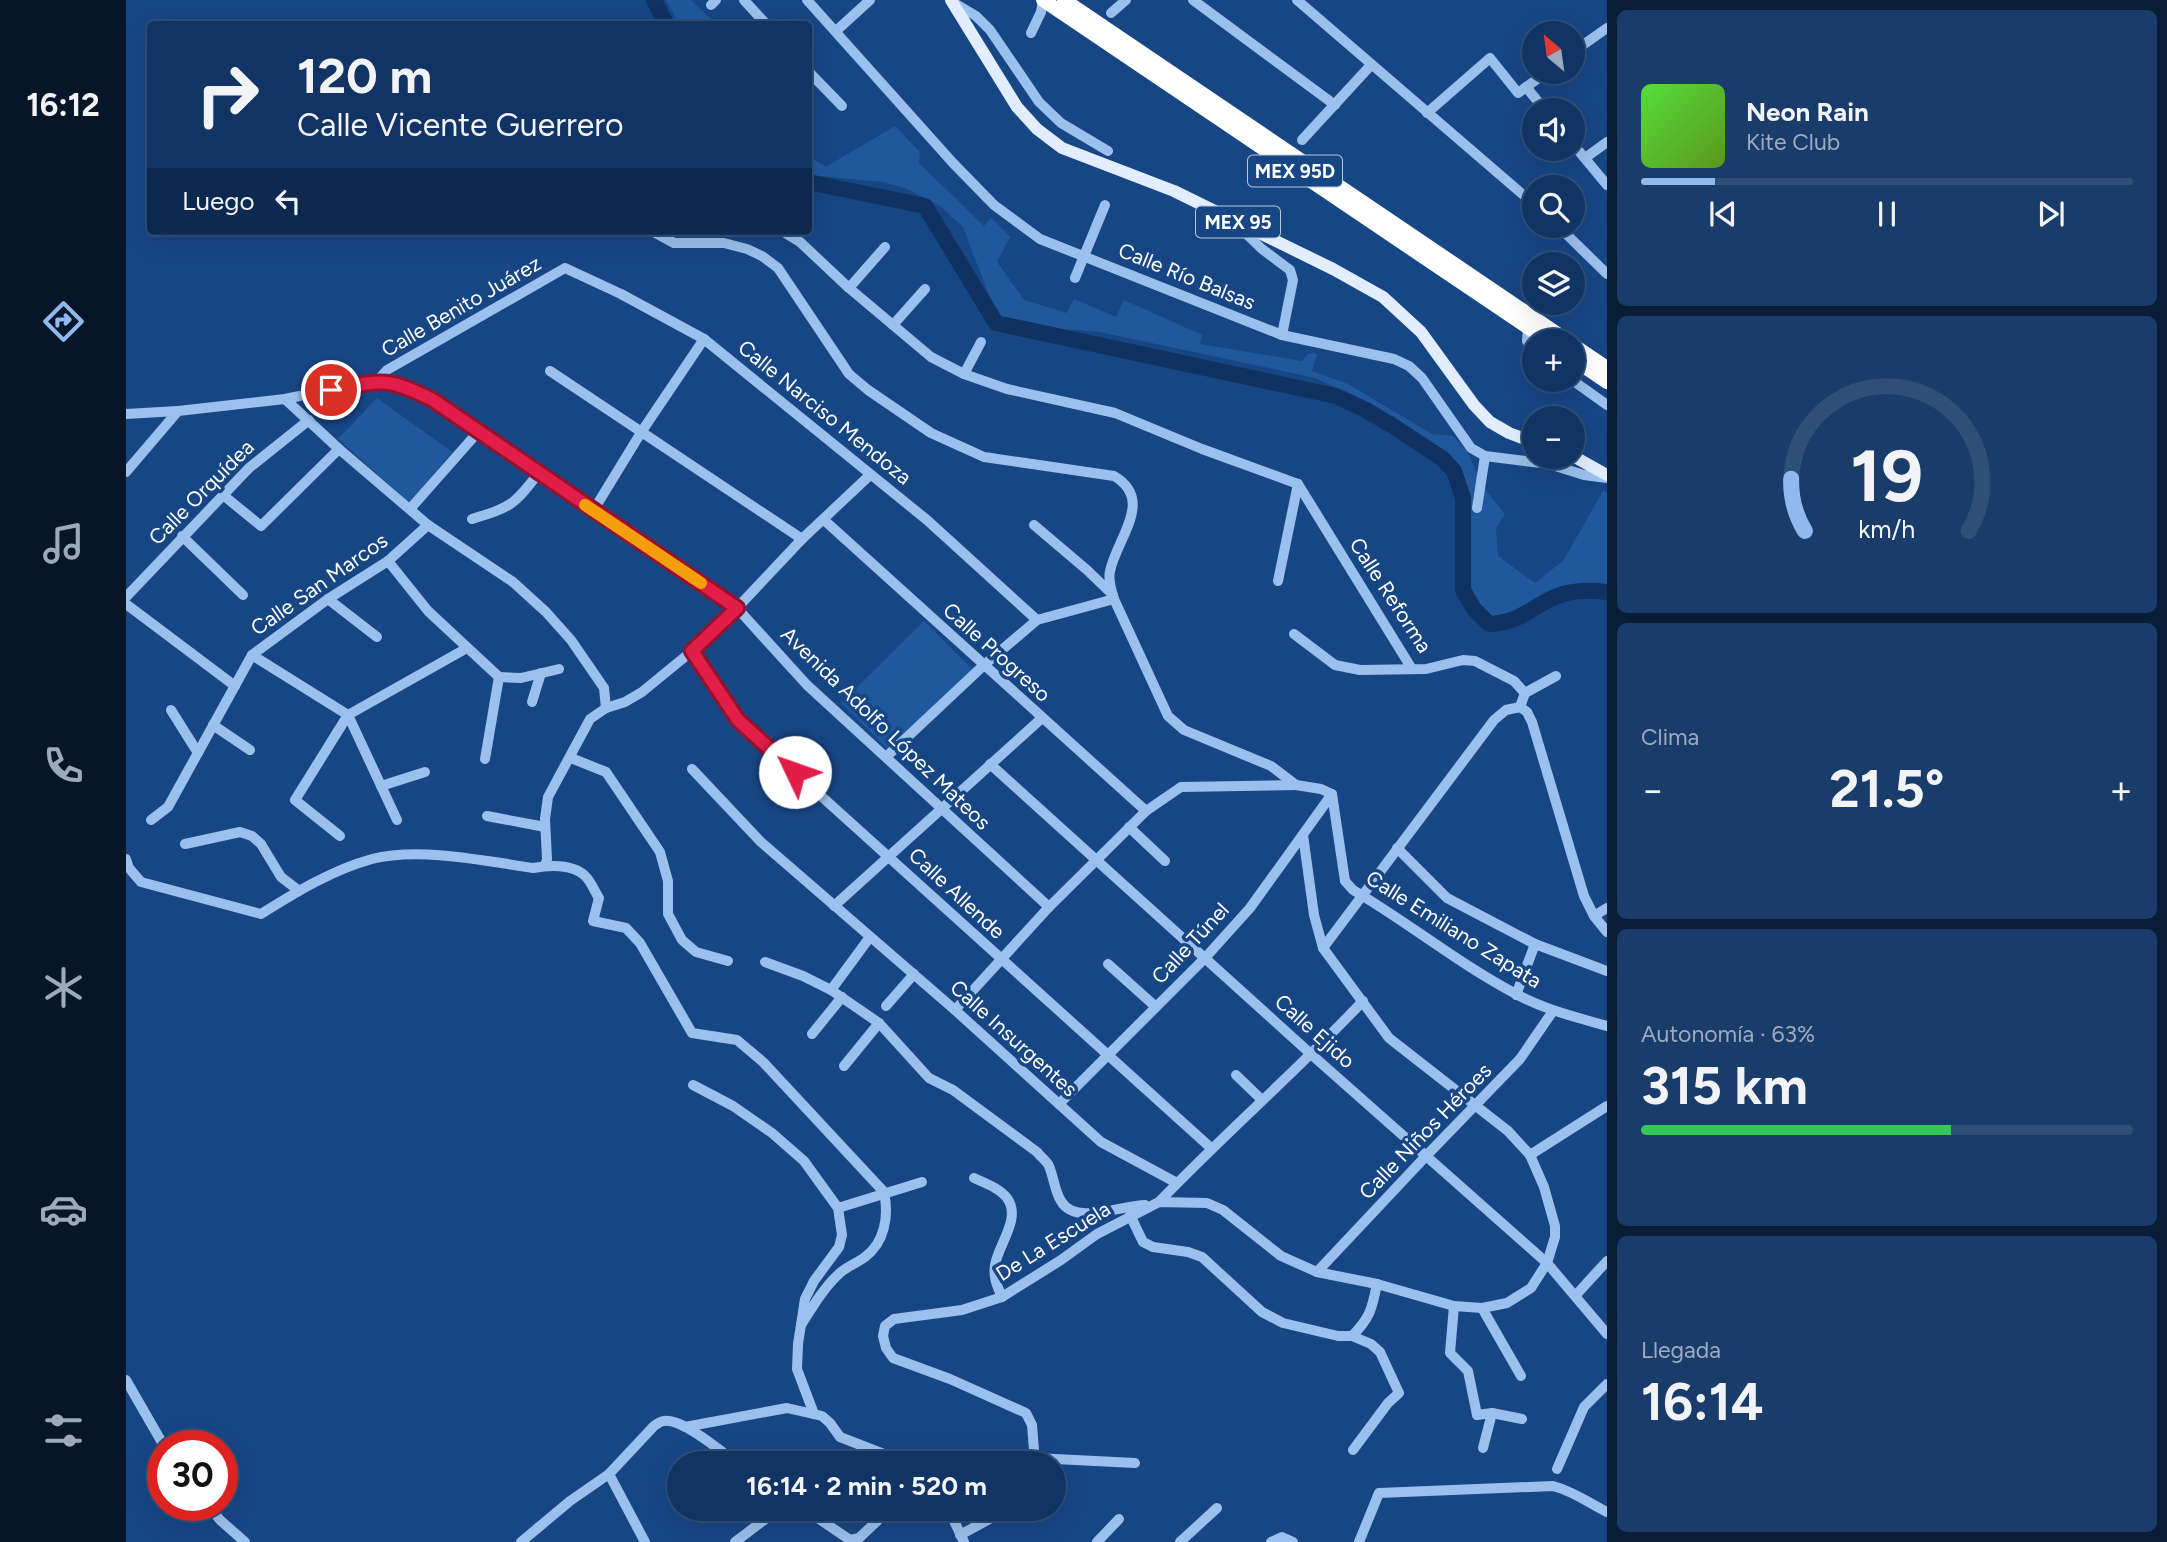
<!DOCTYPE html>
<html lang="es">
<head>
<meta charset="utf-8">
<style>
	:root { --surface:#113464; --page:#1a3c6a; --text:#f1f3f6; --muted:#9caabf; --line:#304f78; --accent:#90b9f0 }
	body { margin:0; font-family:Figtree,sans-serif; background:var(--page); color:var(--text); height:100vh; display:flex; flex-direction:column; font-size:26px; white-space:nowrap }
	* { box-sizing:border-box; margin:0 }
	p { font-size:23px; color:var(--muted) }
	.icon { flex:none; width:38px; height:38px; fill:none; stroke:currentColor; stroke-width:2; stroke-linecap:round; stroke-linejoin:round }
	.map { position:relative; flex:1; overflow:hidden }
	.sheet { display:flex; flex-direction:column; gap:10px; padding:10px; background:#091d37; width:560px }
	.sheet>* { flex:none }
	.banner { position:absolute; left:21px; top:21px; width:665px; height:214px; border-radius:7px; box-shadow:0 7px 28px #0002,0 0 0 2px var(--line); background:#113464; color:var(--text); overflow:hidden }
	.needle { width:46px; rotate:331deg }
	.controls { position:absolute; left:1396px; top:21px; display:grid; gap:14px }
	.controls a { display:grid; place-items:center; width:63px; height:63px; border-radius:50%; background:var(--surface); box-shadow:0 7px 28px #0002,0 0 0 2px var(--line); font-size:35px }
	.speed { position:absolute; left:21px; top:1430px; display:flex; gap:14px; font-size:35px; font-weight:700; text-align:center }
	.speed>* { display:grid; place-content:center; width:91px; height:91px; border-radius:50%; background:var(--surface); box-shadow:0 7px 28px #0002,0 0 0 2px var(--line); line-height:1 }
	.speed .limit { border:10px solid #d22; background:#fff; color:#111 }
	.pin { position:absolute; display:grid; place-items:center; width:60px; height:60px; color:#fff; margin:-30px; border:4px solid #fff; border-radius:50%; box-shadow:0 2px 7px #0007 }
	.me { position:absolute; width:77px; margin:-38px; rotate:312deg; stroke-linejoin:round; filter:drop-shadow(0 0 5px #0008) }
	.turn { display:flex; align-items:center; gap:24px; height:147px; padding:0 35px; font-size:32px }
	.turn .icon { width:91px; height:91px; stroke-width:2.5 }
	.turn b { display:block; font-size:49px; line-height:60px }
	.then { display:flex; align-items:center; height:66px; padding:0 35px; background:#0003; gap:14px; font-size:26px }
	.big { font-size:52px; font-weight:700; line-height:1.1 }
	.sheet .widget { flex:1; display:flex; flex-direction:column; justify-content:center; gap:10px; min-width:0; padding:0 24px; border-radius:10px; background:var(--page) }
	.sheet .dial { align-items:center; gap:0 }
	.dial svg { height:182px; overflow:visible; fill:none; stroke:var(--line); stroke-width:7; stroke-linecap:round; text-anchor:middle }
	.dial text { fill:var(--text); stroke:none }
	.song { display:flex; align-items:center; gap:21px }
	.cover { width:84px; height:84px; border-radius:10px; background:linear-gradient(135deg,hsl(110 70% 55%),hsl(90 70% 35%)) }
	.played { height:7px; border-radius:4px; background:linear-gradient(90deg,var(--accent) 15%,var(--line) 15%) }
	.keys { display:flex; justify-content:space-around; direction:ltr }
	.heat { display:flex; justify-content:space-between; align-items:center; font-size:38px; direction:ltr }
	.charge { height:10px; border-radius:5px; background:linear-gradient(90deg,#34c759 63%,var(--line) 0) }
	.trip { position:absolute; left:541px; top:1451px; width:399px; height:70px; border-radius:35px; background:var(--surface); box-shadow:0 7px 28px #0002,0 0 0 2px var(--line); font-weight:700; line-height:70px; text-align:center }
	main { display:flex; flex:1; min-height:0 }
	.dock { display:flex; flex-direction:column; width:126px; justify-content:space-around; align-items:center; background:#071528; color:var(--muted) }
	.dock .icon { width:49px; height:49px }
	.dock .current { color:var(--accent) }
	.dock b { font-size:32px; color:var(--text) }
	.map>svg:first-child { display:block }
</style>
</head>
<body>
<main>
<nav class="dock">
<b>16:12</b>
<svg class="icon current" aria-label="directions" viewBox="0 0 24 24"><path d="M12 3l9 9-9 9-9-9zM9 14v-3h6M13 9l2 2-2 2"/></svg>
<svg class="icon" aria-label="music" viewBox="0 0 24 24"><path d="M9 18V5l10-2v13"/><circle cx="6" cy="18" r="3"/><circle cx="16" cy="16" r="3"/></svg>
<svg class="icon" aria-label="phone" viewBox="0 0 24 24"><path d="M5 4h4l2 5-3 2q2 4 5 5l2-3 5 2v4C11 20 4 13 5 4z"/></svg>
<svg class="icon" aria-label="climate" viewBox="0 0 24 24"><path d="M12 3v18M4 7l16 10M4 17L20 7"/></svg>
<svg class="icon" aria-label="car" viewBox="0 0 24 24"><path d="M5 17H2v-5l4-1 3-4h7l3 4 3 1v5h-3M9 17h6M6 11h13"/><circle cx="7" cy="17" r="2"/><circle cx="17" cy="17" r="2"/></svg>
<svg class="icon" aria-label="filters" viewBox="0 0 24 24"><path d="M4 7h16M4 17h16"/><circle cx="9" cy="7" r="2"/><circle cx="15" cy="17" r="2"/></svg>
</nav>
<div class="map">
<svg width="1481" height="1542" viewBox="0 0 1481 1542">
	<rect width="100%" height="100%" fill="#174685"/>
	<!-- green -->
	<g fill="#20589e">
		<path d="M 540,0 L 565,0 L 590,24 L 553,24 Z"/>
		<path d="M 769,126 L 794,152 L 793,163 L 858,226 L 865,218 L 884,237 L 871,262 L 898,300 L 941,313 L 948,299 L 990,317 L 998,300 L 1076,335 L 1074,344 L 1176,361 L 1183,353 L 1191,354 L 1186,371 L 1222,384 L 1306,434 L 1327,436 L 1341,451 L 1358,488 L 1379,514 L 1370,528 L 1372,556 L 1409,583 L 1437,561 L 1477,491 L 1481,493 L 1481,594 L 1466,589 L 1451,589 L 1429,597 L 1409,610 L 1384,621 L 1360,625 L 1343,615 L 1336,597 L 1335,572 L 1342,508 L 1336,486 L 1323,469 L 1238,401 L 1189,378 L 974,332 L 936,329 L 876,318 L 862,293 L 837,227 L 814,206 L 779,188 L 757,182 L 683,175 L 682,156 L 700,167 Z"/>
		<path d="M 251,398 L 326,452 L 284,503 L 212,439 Z"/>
		<path d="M 798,621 L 848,671 L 766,753 L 715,703 Z"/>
	</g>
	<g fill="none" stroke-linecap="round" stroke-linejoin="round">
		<!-- river -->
		<g stroke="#0f3262" stroke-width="16">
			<path d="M 528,0 L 540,24"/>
			<path d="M 682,182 L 799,206 L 870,323 L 1210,396 L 1240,410 L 1267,426 L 1317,459 L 1328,471 L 1337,498 L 1337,590 L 1348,609 L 1363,624 C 1397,623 1408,603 1437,594 C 1451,590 1467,590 1481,592"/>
		</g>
		<!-- minor -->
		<g stroke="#9cc0ed" stroke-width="10">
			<path d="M 618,0 L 640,24"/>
			<path d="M 681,0 L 827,163 L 868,205 L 914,239 L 1156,335 L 1268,359 L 1283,366 L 1296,378 L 1345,448 L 1359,456 L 1423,464 L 1458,475 L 1481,478"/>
			<path d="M 1067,0 L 1209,105"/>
			<path d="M 1171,0 L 1409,205"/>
			<path d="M 828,3 L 850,16 L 864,30 L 913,102 L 935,123 L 982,151"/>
			<path d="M 585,5 L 590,0"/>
			<path d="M 985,13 L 1000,0"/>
			<path d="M 710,31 L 744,0"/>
			<path d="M 905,33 L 915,12 L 917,0"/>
			<path d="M 1447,52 L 1481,28"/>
			<path d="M 682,71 L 716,106"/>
			<path d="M 1400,87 L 1419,110"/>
			<path d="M 1301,113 L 1364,58 L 1392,93 L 1421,72"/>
			<path d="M 1176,140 L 1245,65"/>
			<path d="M 1447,144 L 1481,185"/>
			<path d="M 1459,158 L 1481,142"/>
			<path d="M 1109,223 L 1136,249 L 1164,270 L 1167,280 L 1156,335"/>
			<path d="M 1432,226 L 1481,274"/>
			<path d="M 526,231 L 548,243 L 598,243 L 621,249 L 636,256 L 652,268 L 723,374 L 742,390 L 805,433 L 858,457 L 988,476 C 1029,500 991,538 984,571 C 982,580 985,590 988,599 L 1042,716 L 1058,730 L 1145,766 L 1170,785 L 1195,789 L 1206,794 L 1219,881 L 1227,890 C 1283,923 1333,964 1390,994 C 1419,1010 1450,1017 1481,1026"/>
			<path d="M 656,231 L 674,242 L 723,288 L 805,357 L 838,374 L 881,389 L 989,413 L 1076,449 L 1172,484 L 1286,669"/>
			<path d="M 949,278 L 979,205"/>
			<path d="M 723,288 L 759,247"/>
			<path d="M 767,325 L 799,289"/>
			<path d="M 1402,328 L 1401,341 L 1409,353"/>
			<path d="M 424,371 L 676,539"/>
			<path d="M 838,374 L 855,342"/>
			<path d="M 252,380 L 261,370 L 439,268 L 495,294 L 578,339 L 801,520 L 911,620"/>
			<path d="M 1446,380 L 1481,405"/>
			<path d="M 159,399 L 213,449 L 302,525 L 387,582 L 420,612 L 445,640 L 478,688 L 480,708"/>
			<path d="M 0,414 L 52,411 L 159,399 L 252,380 L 276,385 L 308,400 L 611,608 L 681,685 L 923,907"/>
			<path d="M 0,472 L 52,411"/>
			<path d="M 97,495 L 135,526 L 213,449"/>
			<path d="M 1351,508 L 1359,456"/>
			<path d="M 284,509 L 352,432"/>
			<path d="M 467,511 L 516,431 L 578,339"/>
			<path d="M 346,519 C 385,507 387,506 412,474"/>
			<path d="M 698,520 L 1020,811"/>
			<path d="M 908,525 L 961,570 L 987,595"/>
			<path d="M 56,536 L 117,595"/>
			<path d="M 262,561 L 302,611 L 373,677"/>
			<path d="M 1152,581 L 1172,484"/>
			<path d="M 0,597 L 123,468 L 183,420"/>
			<path d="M 202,599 L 251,637"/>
			<path d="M 0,604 L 109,686"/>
			<path d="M 1168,634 L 1209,665 L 1234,670 L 1300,669 L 1337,660 L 1349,661 L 1388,681 L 1399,693 L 1394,707"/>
			<path d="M 566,651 L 612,721 L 1085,1148"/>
			<path d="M 126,655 L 222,715"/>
			<path d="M 373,677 L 395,678 L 433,669"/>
			<path d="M 1399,693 L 1430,676"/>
			<path d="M 406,702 L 415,673"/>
			<path d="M 1394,707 L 1401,712 L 1406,722 L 1458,896 L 1468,916 L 1481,932"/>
			<path d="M 45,710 L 72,753"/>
			<path d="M 222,715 L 271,820"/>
			<path d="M 87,725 L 124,750"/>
			<path d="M 760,757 L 858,665 L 911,620 L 988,599"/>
			<path d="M 445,758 L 480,772 L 534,852 L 542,881 L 542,914 L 556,940 L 570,952 L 602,961"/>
			<path d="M 359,759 L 373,677"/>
			<path d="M 864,764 L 1186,1055 L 1421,1263 L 1481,1334"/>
			<path d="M 566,769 L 635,842 L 829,1010 L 975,1142 L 1051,1183"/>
			<path d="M 255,786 L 299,772"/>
			<path d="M 361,816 L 419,827"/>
			<path d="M 25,820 L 42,807 L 126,655 L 202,599 L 262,561 L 302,525"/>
			<path d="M 1003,827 L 1039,861"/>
			<path d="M 214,836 L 169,800 L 222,715 L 341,648"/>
			<path d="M 59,844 L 114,832 L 126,836 L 135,844 L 155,877 L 172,890"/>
			<path d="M 1271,848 L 1321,898 L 1409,944 L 1481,971"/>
			<path d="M 0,859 L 3,868 L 15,882 L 135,914 C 170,892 206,870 246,859 C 294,847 359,861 407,868 C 425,865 449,864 461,878 C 466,884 469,892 473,898 L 467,921 L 500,928 L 514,943 L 566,1033 L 611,1040 L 637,1062 L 758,1192 C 763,1216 759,1242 739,1257 C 731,1263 722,1266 715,1272 C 698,1287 687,1306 675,1325"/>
			<path d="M 419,866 L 421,859 L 419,819 L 422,797 L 464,719 L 480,708 L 499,702 L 516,692 L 566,651 L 611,608 L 676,539 L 744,475"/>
			<path d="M 708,906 L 916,718"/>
			<path d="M 1468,916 L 1481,908"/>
			<path d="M 1197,948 L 1368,720 L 1380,710 L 1394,707"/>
			<path d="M 639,962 L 677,976 L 705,990 L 753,1023 L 803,1078 L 827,1090 L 911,1152 C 914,1156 919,1160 922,1164 C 928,1176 928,1190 935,1201 C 949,1226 996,1205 1019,1205"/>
			<path d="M 982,964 L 1030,1007"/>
			<path d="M 705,990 L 744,937"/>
			<path d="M 1390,995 L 1409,944"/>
			<path d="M 760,1006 L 788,974"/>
			<path d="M 829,1010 L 923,907 L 1020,811 L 1055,787 L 1170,785"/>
			<path d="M 686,1034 L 716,997"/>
			<path d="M 718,1066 L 753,1023"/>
			<path d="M 1110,1075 L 1136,1100"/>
			<path d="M 567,1085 L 607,1106 L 646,1133 L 678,1161 L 712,1208 L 716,1235 L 713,1247 L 688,1281 L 679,1299 L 672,1344 L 671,1369 L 688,1414"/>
			<path d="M 933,1104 L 1079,958 L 1124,908 L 1206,794"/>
			<path d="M 1404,1155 L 1481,1106"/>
			<path d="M 848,1178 C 859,1183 873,1188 881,1198 C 896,1218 872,1245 869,1265 C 867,1278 871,1286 876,1297"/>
			<path d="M 1033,1202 C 1099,1133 1172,1070 1237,1001"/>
			<path d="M 712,1208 L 796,1182"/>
			<path d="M 1004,1215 L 1017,1242 L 1027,1247 L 1062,1252 L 1076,1257 L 1136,1312 L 1157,1323 L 1212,1336 L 1226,1336 L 1245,1344 L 1254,1352 L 1273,1393 L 1262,1403 L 1227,1450"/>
			<path d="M 1191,1272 L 1301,1155 L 1394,1059 L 1427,1011"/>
			<path d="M 1450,1295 L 1481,1261"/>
			<path d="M 1328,1306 L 1324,1353 L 1342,1371 L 1351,1415 L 1366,1413 L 1396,1419"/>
			<path d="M 1356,1308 L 1395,1376"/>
			<path d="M 1226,1336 C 1244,1318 1246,1309 1251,1284"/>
			<path d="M 0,1380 L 38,1446"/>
			<path d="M 559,1427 L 661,1408 L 696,1416 L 704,1423 L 714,1437 L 781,1463"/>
			<path d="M 1357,1448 L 1366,1413"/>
			<path d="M 909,1458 L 1009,1463"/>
			<path d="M 909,1463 L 906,1425 L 900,1413 L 824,1379 L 767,1358 L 760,1348 L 757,1336 L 759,1326 L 768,1319 L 836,1310 L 876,1297 L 935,1260 L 971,1234 L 1033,1202 L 1081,1203 L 1097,1210 L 1155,1256 L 1191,1272 L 1251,1284 L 1328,1306 L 1356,1308 L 1381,1303 L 1405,1288 L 1421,1263 L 1429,1237 L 1429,1226 L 1418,1187 L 1404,1155 L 1382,1131 L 1263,1038 L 1197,948 L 1188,915 L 1177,835"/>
			<path d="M 1431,1469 L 1458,1407 L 1481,1384"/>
			<path d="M 483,1474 L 519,1542"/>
			<path d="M 82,1505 L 94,1520 L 119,1542"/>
			<path d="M 677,1508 L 724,1540 L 733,1538 L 765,1508"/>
			<path d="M 809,1508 L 825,1516"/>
			<path d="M 822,1508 L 838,1542"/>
			<path d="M 834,1535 L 880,1510 L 887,1508"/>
			<path d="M 395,1542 L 444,1501 L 483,1474 L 528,1426 C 531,1424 535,1421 538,1421 C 556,1418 596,1452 611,1463"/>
			<path d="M 609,1542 L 654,1508"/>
			<path d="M 971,1542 L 993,1519"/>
			<path d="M 1054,1542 L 1091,1508"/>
			<path d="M 1145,1542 L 1156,1537 L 1167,1542"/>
			<path d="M 1233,1542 L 1253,1493 L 1427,1486 C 1447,1491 1463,1503 1481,1512"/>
		</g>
		<!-- major -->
		<g stroke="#e2edff" stroke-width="12">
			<path d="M 825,0 L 891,107 L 911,129 L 936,148 L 1048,191 L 1207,269 L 1257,297 L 1295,332 L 1348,405 L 1364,422 L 1383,433 L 1409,443"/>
			<path d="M 1447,456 L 1481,475"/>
		</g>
		<!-- highway -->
		<g stroke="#fff" stroke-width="14">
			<path d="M 917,0 L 1422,341"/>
			<path d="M 938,0 L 1442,341"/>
			<path d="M 1447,345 L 1481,368"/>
			<path d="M 1447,359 L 1481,382"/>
		</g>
	</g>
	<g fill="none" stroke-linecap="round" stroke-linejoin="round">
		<!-- route casing -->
		<g stroke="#92132f" stroke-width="18">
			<path id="route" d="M 205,390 C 256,380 261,377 307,400 L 611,608 L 566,651 L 612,720 L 669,772"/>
		</g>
		<!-- route -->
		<use href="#route" stroke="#e11d48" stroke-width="12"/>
		<!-- slow -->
		<path stroke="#f59e0b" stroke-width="12" d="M 459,505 L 575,583"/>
	</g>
	<g text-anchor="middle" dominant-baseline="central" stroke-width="7" stroke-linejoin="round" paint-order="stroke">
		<!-- shield labels -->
		<g fill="#174685" stroke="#b9c8da" stroke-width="2">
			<rect x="1122" y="155.5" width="94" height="31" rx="5"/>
			<rect x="1070" y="206.5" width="84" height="31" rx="5"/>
		</g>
		<g font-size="19" font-weight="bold" fill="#fff">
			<text x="1169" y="171">MEX 95D</text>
			<text x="1112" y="222">MEX 95</text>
		</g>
		<!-- street labels -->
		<g font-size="21" fill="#fff" stroke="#174685">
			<text transform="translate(1061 276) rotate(22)">Calle Río Balsas</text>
			<text transform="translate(335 306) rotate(-30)">Calle Benito Juárez</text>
			<text transform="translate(699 412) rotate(39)">Calle Narciso Mendoza</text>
			<text transform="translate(75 492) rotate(-45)">Calle Orquídea</text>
			<text transform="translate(193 584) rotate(-35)">Calle San Marcos</text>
			<text transform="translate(1265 595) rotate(57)">Calle Reforma</text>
			<text transform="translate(871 652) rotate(42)">Calle Progreso</text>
			<text transform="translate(760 728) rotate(44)">Avenida Adolfo López Mateos</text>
			<text transform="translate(831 893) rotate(43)">Calle Allende</text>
			<text transform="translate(1328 929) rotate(32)">Calle Emiliano Zapata</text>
			<text transform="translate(1064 943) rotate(-47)">Calle Túnel</text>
			<text transform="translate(1189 1031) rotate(42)">Calle Ejido</text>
			<text transform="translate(888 1038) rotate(42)">Calle Insurgentes</text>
			<text transform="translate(1299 1131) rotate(-46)">Calle Niños Héroes</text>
			<text transform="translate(927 1241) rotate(-32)">De La Escuela</text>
		</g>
	</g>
</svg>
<div class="controls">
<a><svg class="needle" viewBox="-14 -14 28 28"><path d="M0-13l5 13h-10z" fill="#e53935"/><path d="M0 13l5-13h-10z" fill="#9caabf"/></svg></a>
<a><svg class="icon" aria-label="sound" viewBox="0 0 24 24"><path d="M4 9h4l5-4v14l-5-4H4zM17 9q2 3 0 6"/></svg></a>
<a><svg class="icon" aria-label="search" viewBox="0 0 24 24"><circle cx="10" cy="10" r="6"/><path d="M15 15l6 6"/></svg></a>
<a><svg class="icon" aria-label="layers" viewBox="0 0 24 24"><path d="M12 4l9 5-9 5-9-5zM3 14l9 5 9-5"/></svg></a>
<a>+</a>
<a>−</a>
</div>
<div class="speed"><div class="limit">30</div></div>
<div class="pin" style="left:205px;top:390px;background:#d93025"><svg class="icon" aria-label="arrive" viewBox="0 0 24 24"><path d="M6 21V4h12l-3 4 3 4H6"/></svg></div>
<svg class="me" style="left:669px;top:772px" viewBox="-20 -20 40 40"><circle r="19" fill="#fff"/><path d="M0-13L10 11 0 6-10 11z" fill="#e11d48"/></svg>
<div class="trip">16:14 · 2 min · 520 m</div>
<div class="banner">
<div class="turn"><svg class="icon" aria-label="right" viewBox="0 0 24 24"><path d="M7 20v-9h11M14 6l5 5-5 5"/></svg><div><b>120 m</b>Calle Vicente Guerrero</div></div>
<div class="then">Luego<svg class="icon" aria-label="left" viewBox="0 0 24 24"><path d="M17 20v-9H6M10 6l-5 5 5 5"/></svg></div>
</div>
</div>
<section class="sheet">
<div class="widget">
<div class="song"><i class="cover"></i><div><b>Neon Rain</b><p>Kite Club</p></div></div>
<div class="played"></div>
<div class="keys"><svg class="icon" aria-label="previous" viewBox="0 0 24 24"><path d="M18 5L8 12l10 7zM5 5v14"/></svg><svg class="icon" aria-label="pause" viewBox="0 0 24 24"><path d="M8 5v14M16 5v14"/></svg><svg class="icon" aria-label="next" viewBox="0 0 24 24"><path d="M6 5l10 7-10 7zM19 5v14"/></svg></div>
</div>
<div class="widget dial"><svg viewBox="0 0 100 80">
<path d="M14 69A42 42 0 1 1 86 69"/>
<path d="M14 69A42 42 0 0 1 8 46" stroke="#90b9f0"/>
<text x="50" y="56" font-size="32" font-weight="700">19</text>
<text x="50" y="72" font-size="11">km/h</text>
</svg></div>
<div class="widget"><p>Clima</p>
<div class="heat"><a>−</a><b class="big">21.5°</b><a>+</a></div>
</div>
<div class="widget"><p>Autonomía · 63%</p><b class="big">315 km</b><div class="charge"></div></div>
<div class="widget"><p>Llegada</p><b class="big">16:14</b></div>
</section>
</main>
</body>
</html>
